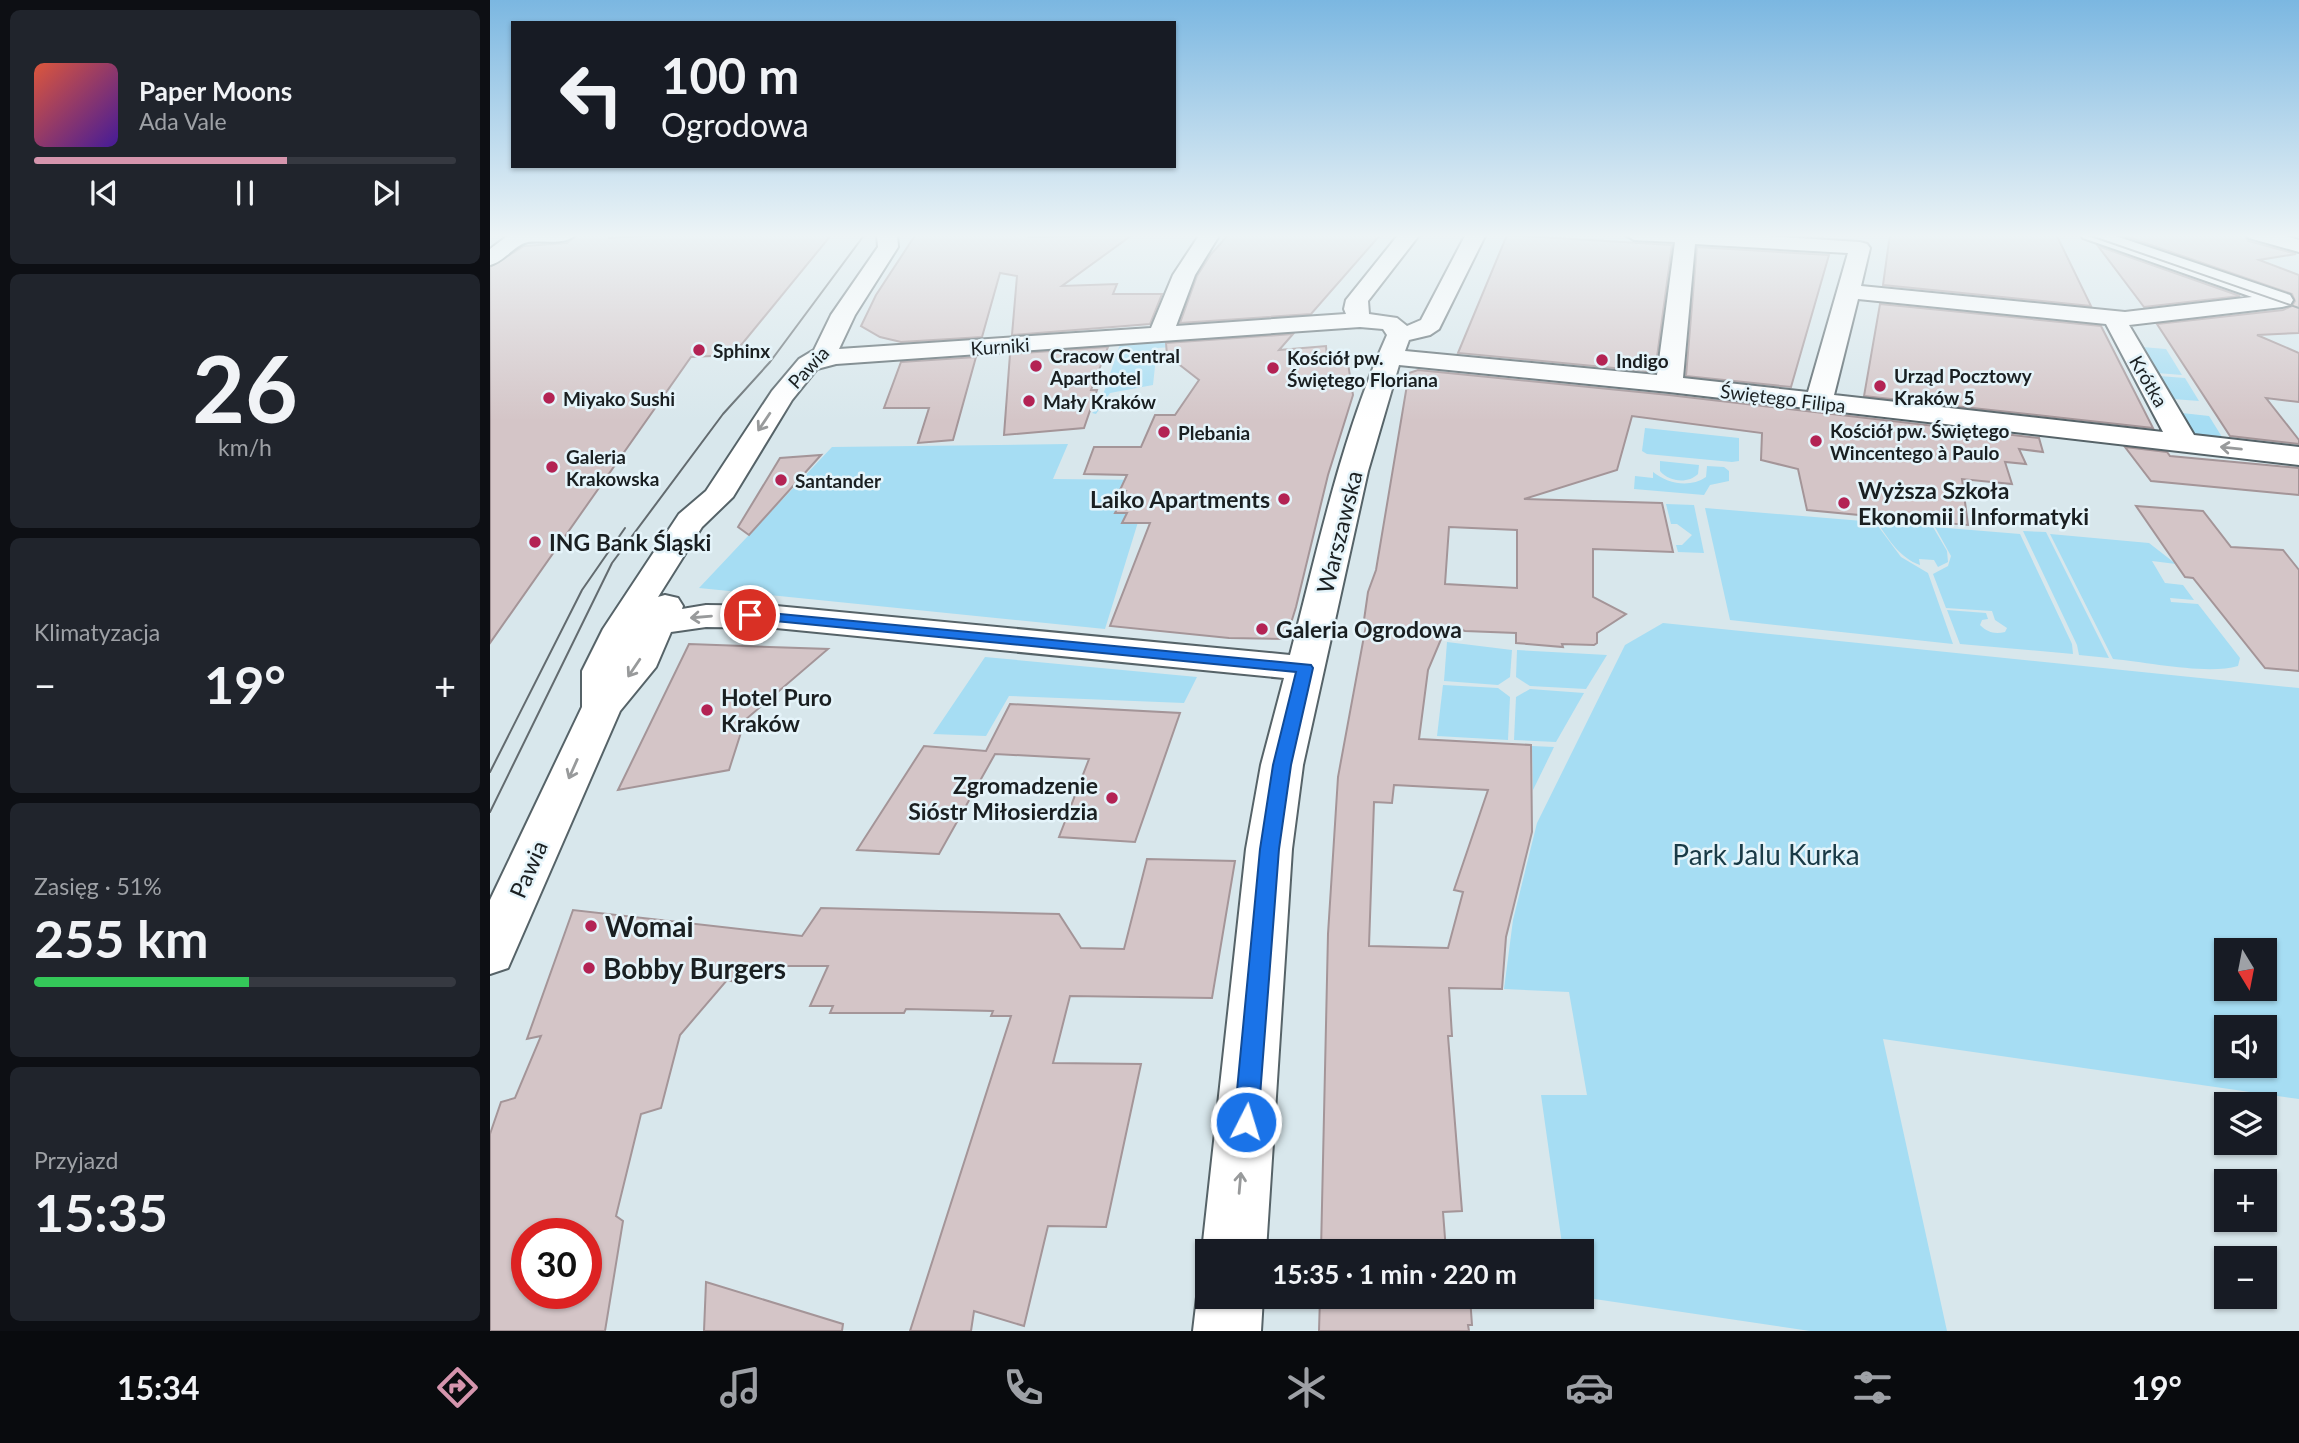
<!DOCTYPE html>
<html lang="pl">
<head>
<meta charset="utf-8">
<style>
	:root { --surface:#171b24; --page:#20242c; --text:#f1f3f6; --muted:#9ea1a6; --line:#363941; --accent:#d595ad }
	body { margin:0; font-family:Lato,sans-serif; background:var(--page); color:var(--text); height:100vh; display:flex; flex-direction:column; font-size:26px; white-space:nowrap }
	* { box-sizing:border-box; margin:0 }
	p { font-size:23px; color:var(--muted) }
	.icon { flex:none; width:38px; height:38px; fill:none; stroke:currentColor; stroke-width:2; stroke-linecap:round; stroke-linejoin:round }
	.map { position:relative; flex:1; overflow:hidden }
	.sheet { display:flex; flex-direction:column; gap:10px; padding:10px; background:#0d0f14; width:490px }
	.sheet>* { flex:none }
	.banner { position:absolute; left:21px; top:21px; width:665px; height:147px; border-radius:0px; box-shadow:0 2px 5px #0004; background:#171b24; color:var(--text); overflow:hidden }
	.needle { width:46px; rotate:170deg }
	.fabs { position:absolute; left:1724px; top:938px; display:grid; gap:14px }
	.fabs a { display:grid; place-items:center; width:63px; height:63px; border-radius:0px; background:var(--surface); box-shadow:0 2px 5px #0004; font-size:35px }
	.speed { position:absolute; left:21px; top:1218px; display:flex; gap:14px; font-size:35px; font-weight:700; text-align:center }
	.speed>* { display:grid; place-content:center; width:91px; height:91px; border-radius:50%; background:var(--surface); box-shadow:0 2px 5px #0004; line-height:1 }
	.speed .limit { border:10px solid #d22; background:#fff; color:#111 }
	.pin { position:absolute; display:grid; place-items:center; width:60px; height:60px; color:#fff; margin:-30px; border:4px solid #fff; border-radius:50%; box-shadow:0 2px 7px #0007 }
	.me { position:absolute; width:77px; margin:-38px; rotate:5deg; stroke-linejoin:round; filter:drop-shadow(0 0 5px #0008) }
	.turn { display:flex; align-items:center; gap:24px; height:147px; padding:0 35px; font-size:32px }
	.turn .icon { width:91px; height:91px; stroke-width:2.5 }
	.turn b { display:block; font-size:49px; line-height:60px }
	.big { font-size:52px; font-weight:700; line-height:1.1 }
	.sheet .card { flex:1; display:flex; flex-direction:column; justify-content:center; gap:10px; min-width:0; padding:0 24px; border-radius:10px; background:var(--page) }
	.sheet .dial { align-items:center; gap:0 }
	.dial b { font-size:91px; line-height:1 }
	.song { display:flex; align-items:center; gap:21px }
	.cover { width:84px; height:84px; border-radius:10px; background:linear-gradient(135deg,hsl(10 70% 55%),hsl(260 70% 35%)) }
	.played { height:7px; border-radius:4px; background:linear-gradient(90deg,var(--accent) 60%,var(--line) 60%) }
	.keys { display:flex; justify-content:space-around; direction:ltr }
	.heat { display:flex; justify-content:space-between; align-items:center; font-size:38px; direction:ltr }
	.charge { height:10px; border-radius:5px; background:linear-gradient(90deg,#34c759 51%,var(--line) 0) }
	.trip { position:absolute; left:705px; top:1239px; width:399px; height:70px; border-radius:0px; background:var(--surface); box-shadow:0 2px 5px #0004; font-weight:700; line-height:70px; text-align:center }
	.tab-bar { display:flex; height:112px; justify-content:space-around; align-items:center; background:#090b0e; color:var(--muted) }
	.tab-bar .icon { width:49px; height:49px }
	.tab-bar .current { color:var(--accent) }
	.tab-bar b { font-size:32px; color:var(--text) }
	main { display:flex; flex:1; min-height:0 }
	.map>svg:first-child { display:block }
</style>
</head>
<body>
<main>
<section class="sheet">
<div class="card">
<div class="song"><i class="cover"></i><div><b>Paper Moons</b><p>Ada Vale</p></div></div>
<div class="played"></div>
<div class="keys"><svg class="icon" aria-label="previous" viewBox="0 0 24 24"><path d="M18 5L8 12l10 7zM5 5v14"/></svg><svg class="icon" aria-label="pause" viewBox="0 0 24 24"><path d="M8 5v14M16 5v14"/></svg><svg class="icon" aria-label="next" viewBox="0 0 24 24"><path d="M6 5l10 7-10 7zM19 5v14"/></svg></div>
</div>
<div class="card dial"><b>26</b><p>km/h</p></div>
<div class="card"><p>Klimatyzacja</p>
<div class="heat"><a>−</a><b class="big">19°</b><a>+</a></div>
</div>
<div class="card"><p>Zasięg · 51%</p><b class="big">255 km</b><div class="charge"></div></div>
<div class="card"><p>Przyjazd</p><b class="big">15:35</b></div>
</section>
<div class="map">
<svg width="1809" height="1331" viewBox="0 0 1809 1331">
	<rect width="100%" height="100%" fill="#d8e7ec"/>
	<!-- green -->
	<g fill="#a6ddf3" fill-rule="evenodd">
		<path d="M 683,341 L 683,347 L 667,348 L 663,385 L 620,393 L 606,414 L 602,413 L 609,407 L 630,344 Z"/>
		<path d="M 1652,347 L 1676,349 L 1692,375 L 1667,373 Z"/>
		<path d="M 1669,376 L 1695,378 L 1709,401 L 1683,399 Z"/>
		<path d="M 1692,413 L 1719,416 L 1732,437 L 1704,434 Z"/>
		<path d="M 1155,428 L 1249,438 L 1249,461 L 1242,462 L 1157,454 L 1152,451 Z"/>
		<path d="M 578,444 L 563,479 L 661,480 L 615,629 L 209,588 L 342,447 Z"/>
		<path d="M 1170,461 L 1209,465 L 1208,474 C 1198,484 1179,482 1170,471 Z"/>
		<path d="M 1217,466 L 1234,467 L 1239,471 L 1239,481 L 1220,485 L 1214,495 L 1144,489 L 1145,476 L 1163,478 L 1163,472 C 1178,484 1200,488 1216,477 Z"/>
		<path d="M 1176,504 L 1204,505 L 1214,553 L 1188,552 L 1186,545 L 1192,545 L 1202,535 L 1187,524 L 1181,524 Z"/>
		<path d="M 1215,508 L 1385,522 L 1411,557 L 1438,573 L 1463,644 L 1240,620 Z"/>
		<path d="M 1387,522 L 1443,527 L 1457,551 L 1458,562 L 1448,567 L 1444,560 L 1429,559 L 1430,565 C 1410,558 1399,540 1387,522 Z"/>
		<path d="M 1445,527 L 1530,534 L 1582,644 L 1583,654 L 1470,644 L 1457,610 L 1496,613 L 1498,619 L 1492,620 L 1490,625 C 1498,633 1505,634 1515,632 L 1517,628 L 1505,620 L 1502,611 L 1456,608 L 1443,574 L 1458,566 L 1461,556 Z"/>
		<path d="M 1533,531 L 1556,532 L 1619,658 L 1589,655 L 1587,645 Z"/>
		<path d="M 1560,534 L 1659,543 L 1686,564 L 1662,561 L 1675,583 L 1693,585 L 1704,600 L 1680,598 L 1681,602 L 1708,604 L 1750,658 L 1748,666 C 1717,675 1657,662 1623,659 Z"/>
		<path d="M 1173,623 L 1809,688 L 1809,1099 L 1393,1039 L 1457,1331 L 1320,1331 L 1091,1297 L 1092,1251 L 1073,1251 L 1051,1095 L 1097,1095 L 1079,992 L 1014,989 L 1023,920 L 1047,823 L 1135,645 ZM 1736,950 L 1774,950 L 1774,989 L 1736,989 ZM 1736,1027 L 1774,1027 L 1774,1066 L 1736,1066 Z"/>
		<path d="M 957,642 L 1022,650 L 1020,677 L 1008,685 L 954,681 Z"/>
		<path d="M 1027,650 L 1117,655 L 1096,689 L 1040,686 L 1026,677 Z"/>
		<path d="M 495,657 L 707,677 L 694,703 L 519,696 L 496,736 L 443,734 Z"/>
		<path d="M 953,685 L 1008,688 L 1020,697 L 1018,740 L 947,736 Z"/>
		<path d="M 1040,689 L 1094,693 L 1066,742 L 1024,740 L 1026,697 Z"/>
		<path d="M 1042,746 L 1064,747 L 1043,790 Z"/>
	</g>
	<!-- building -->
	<g fill="#d4c5c7" stroke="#a49598" stroke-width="2" fill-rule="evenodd">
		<path d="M 89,234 L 119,234 L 119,238 L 190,234 L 342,234 L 243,355 L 201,357 L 0,643 L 0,267 L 34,246 L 77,243 Z"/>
		<path d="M 426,234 L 546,234 L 541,237 L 642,235 L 572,286 L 627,284 L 623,294 L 672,294 L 660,324 L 522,335 L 527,276 L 510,273 L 492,337 L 411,342 L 390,337 L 371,326 L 386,295 Z"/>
		<path d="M 739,234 L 891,234 L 821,314 L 690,323 L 707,276 L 721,254 Z"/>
		<path d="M 1400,234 L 1566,234 L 1601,306 L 1393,285 Z"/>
		<path d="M 1629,234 L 1754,234 L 1758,241 L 1806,254 L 1769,260 L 1809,275 L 1809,333 L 1767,335 L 1809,353 L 1809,402 L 1776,398 L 1809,440 L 1809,444 L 1740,436 L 1667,324 L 1793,310 L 1802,306 L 1805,301 L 1802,294 Z"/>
		<path d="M 1017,235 L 1182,245 L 1165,372 L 968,353 Z"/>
		<path d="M 1608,246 L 1750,296 L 1654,307 Z"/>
		<path d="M 1207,247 L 1339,255 L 1301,387 L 1196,376 Z"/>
		<path d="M 1390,304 L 1611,326 L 1663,428 L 1374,396 Z"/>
		<path d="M 803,334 L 789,350 L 836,346 L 837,358 L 857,357 L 863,395 L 838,475 L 806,607 L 796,639 L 739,638 L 620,626 L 660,523 L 632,523 L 637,513 L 625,513 L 636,491 L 630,490 L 637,475 L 594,474 L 604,447 L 651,447 L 665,415 L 685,415 L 709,380 L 677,355 L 676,343 Z"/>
		<path d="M 618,347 L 601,390 L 607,390 L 594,428 L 514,435 L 520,354 Z"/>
		<path d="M 486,357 L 463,440 L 428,443 L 439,408 L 394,408 L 411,362 Z"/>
		<path d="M 928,370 L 1179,395 L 1549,438 L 1553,452 L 1529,449 L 1536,464 L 1515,462 L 1522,484 L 1472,479 L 1478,525 L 1443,522 L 1317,510 L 1308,469 L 1271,460 L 1272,433 L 1142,416 L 1127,470 L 1034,499 L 1172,503 L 1183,552 L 1103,549 L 1103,597 L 1136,614 L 1107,633 L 1107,643 L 1104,645 L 1072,644 L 1073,647 L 1026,643 L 1026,633 L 975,631 L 957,625 L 938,670 L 929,739 L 1041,745 L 1042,832 L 1016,937 L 1012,989 L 959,988 L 962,1036 L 958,1036 L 972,1211 L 953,1212 L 956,1251 L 831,1251 L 838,934 L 848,777 L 877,620 L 874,620 L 878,592 L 886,570 L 919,373 ZM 959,527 L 1027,530 L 1027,588 L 955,584 ZM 904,785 L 998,790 L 964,890 L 973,892 L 958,948 L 879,946 L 884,802 L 902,803 Z"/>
		<path d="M 1635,447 L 1677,452 L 1680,456 L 1809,468 L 1809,495 L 1661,481 Z"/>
		<path d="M 331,455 L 259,535 L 248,527 L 290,458 Z"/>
		<path d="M 1646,506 L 1713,511 L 1741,547 L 1793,550 L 1809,570 L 1809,671 L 1775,668 L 1703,578 L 1695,577 Z"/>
		<path d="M 199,644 L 338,649 L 255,720 L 239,770 L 128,790 Z"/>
		<path d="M 520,704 L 690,713 L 645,842 L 569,837 L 599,759 L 505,754 L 449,854 L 367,850 L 434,746 L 496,751 Z"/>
		<path d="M 657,859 L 745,861 L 722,998 L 580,996 L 563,1063 L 651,1064 L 616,1227 L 558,1226 L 534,1326 L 484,1311 L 481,1331 L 420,1331 L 521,1016 L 501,1016 L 503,1011 L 416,1009 L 414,1013 L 340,1013 L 343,1006 L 320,1006 L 338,966 L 269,966 L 253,984 L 237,980 L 190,1035 L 171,1108 L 151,1114 L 126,1216 L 133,1221 L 115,1331 L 0,1331 L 0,1134 L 11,1102 L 25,1098 L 51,1036 L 37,1039 L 83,910 L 312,936 L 331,908 L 569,914 L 591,948 L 634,949 ZM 37,1234 L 96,1234 L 96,1293 L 37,1293 Z"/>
		<path d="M 216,1282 L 353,1324 L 352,1331 L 214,1331 Z"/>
		<path d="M 830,1297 L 980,1297 L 982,1325 L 978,1325 L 979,1331 L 829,1331 Z"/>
	</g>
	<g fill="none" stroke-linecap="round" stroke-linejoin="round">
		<!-- minor casing -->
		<g stroke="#566368" stroke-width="4">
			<g id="minor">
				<path d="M 20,234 L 86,234 C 76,246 52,240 38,242 C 24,245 14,262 0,265 L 0,249 Z"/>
				<path d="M 387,234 L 407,234 L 408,247 L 365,315 L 349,349 L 661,328 L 683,275 L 710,234 L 730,234 L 705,275 L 686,326 L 856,314 L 854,309 L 856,300 L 909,234 L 930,234 L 878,301 L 879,314 L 907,318 L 917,326 L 931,320 L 976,234 L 996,234 L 949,329 L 940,335 L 919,340 L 915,351 L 1167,375 L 1185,242 L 1144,240 L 1134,234 L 1247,234 L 1370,242 L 1377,244 L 1380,248 L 1371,286 L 1635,312 L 1762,297 L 1593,238 L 1590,234 L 1620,234 L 1800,295 L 1803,300 L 1800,305 L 1792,307 L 1639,325 L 1704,435 L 1809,447 L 1809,465 L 1179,392 L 909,365 L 878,471 L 813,765 L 802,849 L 776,1251 L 718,1251 L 718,1264 L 712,1251 L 756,849 L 771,765 L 794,678 L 286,628 L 216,627 L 181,632 L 166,667 L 130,711 L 18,968 L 0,974 L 0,900 L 92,707 L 92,671 L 113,629 L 189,514 L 216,491 L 282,391 L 309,359 L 324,350 L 341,315 L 388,247 ZM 1205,244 L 1358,253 L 1318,392 L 1193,378 ZM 1368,299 L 1616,324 L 1673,432 L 1344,395 ZM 870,327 L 893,329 L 897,335 C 851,437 828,548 800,655 L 286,606 L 216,605 L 192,609 L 193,606 L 188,598 L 175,595 L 168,597 L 212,527 L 243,497 L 302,400 L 327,369 L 346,364 Z"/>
				<path d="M 1756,234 L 1789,234 L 1809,240 L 1809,252 L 1759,238 Z"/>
				<path d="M 717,1274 L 718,1297 L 773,1297 L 771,1331 L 703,1331 L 707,1297 Z"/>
			</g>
		</g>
		<!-- minor -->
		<use href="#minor" fill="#fff" fill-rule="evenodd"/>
		<!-- tram -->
		<g stroke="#636b6f" stroke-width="2">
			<path d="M 1595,234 L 1809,308"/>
			<path d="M 0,772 L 92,590 L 135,528"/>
			<path d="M 0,812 L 122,563 L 233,414 L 280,362 L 375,234"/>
		</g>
	</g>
	<!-- one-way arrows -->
	<defs><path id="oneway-shaft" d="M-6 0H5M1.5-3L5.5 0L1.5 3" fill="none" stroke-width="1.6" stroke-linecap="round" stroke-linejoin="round" transform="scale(1.75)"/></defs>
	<g stroke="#989a9b">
		<use href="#oneway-shaft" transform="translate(274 422) rotate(124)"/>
		<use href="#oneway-shaft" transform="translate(1741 448) rotate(-174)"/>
		<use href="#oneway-shaft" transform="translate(211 617) rotate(175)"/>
		<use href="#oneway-shaft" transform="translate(144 668) rotate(124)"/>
		<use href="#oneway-shaft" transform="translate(83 769) rotate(114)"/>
		<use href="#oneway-shaft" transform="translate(750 1183) rotate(-85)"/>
	</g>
	<!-- sky -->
	<linearGradient id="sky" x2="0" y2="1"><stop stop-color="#7bb7e1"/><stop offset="0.56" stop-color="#edf4f6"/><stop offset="1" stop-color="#edf4f6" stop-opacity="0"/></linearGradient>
	<rect width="1809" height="421" fill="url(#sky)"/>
	<!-- route -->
	<path fill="#1a73e8" stroke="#114b97" stroke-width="2" d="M 260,611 L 821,665 L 823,668 L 801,765 L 789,849 L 768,1122 L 764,1130 L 756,1133 L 747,1130 L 744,1122 L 770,849 L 783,765 L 806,672 L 255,618 L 252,615 Z"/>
	<!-- markers -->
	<g fill="#b32354" stroke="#e5f4fa" stroke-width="2.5">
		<circle cx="209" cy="350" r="7"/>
		<circle cx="1112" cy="360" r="7"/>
		<circle cx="546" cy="366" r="7"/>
		<circle cx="783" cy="368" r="7"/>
		<circle cx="1390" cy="386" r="7"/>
		<circle cx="59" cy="398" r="7"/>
		<circle cx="539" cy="401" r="7"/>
		<circle cx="674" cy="432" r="7"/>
		<circle cx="1326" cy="441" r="7"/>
		<circle cx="62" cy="467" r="7"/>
		<circle cx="291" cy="480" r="7"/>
		<circle cx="794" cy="499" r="7"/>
		<circle cx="1354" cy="503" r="7"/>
		<circle cx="45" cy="542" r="7"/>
		<circle cx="772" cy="629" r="7"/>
		<circle cx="217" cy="710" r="7"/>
		<circle cx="622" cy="798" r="7"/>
		<circle cx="101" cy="926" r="7"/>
		<circle cx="99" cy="968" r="7"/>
	</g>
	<g text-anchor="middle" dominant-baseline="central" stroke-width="5" stroke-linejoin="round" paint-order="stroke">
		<!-- far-street labels -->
		<g font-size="19" fill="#1a1f21" stroke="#e5f4fa">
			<text transform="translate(510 346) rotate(-4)">Kurniki</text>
			<text transform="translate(318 367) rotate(-47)">Pawia</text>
			<text transform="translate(1659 381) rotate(60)">Krótka</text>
			<text transform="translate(1293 398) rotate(7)">Świętego Filipa</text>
		</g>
		<!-- far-poi labels -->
		<g font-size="19" font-weight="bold" fill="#1a1f21" stroke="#e5f4fa" text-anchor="start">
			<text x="223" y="350">Sphinx</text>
			<text x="560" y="355">Cracow Central<tspan x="560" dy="22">Aparthotel</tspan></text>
			<text x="797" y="357">Kościół pw.<tspan x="797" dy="22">Świętego Floriana</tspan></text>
			<text x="1126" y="360">Indigo</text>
			<text x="1404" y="375">Urząd Pocztowy<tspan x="1404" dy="22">Kraków 5</tspan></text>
			<text x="73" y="398">Miyako Sushi</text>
			<text x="553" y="401">Mały Kraków</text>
			<text x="1340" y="430">Kościół pw. Świętego<tspan x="1340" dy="22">Wincentego à Paulo</tspan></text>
			<text x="688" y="432">Plebania</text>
			<text x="76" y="456">Galeria<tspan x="76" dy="22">Krakowska</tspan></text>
			<text x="305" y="480">Santander</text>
		</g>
		<!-- poi labels -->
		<g font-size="23" font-weight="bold" fill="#1a1f21" stroke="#e5f4fa" text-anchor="start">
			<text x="1368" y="490">Wyższa Szkoła<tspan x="1368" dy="26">Ekonomii i Informatyki</tspan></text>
			<text x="780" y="499" text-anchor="end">Laiko Apartments</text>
			<text x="59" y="542">ING Bank Śląski</text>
			<text x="786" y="629">Galeria Ogrodowa</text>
			<text x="231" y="697">Hotel Puro<tspan x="231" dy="26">Kraków</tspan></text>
			<text x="608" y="785" text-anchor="end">Zgromadzenie<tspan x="608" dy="26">Sióstr Miłosierdzia</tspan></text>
		</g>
		<!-- street labels -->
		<g font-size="23" fill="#1a1f21" stroke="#e5f4fa">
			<text transform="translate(849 532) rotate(-76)">Warszawska</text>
			<text transform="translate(38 869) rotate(-66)">Pawia</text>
		</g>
		<!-- near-park labels -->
		<g font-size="28" fill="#193a46" stroke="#e5f4fa">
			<text x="1276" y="854">Park Jalu Kurka</text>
		</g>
		<!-- near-poi labels -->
		<g font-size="28" font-weight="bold" fill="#1a1f21" stroke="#e5f4fa" text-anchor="start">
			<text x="115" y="926">Womai</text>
			<text x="113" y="968">Bobby Burgers</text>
		</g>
	</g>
</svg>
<div class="fabs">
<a><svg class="needle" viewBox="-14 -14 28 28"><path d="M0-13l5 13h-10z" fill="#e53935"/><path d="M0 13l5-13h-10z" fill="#9ea1a6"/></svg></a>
<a><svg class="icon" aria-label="sound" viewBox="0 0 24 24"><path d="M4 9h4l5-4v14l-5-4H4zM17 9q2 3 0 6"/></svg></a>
<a><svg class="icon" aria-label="layers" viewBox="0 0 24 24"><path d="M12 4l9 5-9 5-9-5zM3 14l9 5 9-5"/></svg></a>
<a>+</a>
<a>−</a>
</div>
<div class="speed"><div class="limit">30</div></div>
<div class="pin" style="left:260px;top:615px;background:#d93025"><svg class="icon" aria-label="arrive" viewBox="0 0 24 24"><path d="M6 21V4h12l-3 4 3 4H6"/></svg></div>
<svg class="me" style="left:756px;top:1122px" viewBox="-20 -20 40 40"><circle r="17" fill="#1a73e8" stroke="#fff" stroke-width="3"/><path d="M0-11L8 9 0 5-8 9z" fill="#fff"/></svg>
<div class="trip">15:35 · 1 min · 220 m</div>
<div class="banner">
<div class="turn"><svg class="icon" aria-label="left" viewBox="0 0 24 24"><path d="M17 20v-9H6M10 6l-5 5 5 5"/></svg><div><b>100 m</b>Ogrodowa</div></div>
</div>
</div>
</main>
<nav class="tab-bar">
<b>15:34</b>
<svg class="icon current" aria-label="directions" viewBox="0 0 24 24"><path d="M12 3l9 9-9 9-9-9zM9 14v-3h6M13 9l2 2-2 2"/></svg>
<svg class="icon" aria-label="music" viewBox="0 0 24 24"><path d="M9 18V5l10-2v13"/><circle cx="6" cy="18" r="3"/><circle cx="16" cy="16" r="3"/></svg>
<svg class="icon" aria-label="phone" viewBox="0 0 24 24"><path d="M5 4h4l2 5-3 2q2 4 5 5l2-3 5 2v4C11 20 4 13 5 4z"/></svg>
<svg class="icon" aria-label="climate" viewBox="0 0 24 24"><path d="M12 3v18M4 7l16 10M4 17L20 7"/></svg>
<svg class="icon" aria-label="car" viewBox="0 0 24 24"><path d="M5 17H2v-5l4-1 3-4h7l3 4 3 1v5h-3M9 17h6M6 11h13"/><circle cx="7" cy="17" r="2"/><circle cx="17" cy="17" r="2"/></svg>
<svg class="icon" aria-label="filters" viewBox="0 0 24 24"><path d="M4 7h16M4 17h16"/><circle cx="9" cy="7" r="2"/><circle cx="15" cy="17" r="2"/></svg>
<b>19°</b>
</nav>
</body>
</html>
